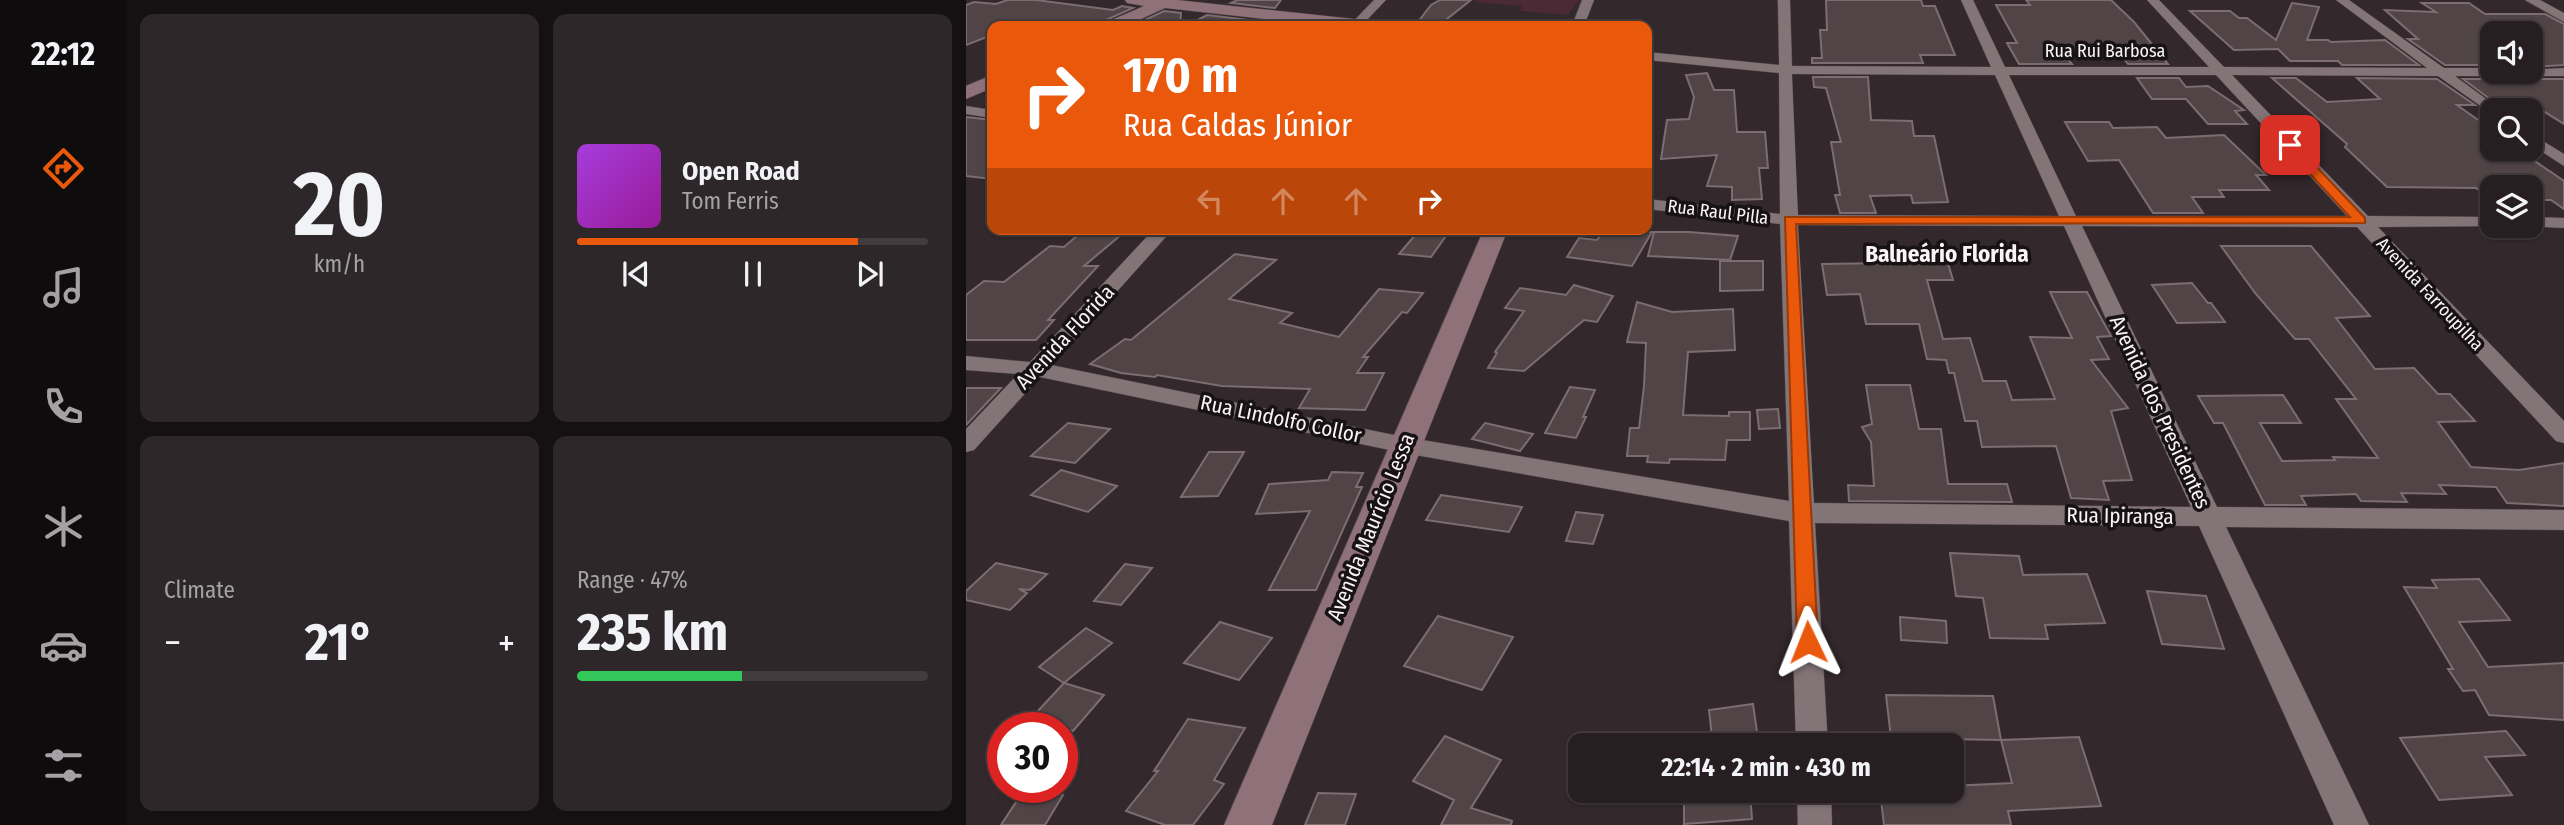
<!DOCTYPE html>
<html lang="en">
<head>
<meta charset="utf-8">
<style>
	:root { --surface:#261e20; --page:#2e2729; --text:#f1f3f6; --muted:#a4a2a5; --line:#423c3e; --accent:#ea580c }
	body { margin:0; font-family:"Fira Sans Condensed",sans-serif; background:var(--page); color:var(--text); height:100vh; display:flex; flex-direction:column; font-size:26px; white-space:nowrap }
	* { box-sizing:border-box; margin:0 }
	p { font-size:23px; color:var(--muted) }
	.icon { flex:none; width:38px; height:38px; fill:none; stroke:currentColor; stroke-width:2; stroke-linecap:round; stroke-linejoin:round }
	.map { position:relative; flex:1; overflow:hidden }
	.panel { display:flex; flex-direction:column; gap:14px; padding:14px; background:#151012; width:840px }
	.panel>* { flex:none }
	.hud { position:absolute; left:21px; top:21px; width:665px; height:214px; border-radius:14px; box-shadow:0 2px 5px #0004,0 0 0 2px var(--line); background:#ea580c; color:#fff; overflow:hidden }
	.controls { position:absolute; left:1514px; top:21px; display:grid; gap:14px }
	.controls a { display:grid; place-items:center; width:63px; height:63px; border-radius:14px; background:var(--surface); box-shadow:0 2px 5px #0004,0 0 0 2px var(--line); font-size:35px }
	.speed { position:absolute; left:21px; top:712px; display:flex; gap:14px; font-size:35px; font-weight:700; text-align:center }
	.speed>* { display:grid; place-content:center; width:91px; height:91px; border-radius:50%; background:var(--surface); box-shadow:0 2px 5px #0004,0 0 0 2px var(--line); line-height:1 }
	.speed .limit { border:10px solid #d22; background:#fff; color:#111 }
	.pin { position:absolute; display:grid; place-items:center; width:60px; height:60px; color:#fff; margin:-30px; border-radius:14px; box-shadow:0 4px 10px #0006 }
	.me { position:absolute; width:77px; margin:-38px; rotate:358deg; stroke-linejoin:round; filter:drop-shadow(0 0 5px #0008) }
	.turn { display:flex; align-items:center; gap:24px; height:147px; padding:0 21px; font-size:32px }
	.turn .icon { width:91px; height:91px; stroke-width:2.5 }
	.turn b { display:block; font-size:49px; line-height:60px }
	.lanes { display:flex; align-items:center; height:66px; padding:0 21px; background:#0003; justify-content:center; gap:35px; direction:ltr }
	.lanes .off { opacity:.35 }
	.big { font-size:52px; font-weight:700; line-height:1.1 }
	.panel .tile { flex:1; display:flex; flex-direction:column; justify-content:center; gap:10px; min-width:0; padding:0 24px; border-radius:14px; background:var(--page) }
	.panel .dial { align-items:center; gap:0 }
	.dial b { font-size:91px; line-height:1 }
	.song { display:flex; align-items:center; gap:21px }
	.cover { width:84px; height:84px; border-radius:10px; background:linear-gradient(135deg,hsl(280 70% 55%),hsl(300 70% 35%)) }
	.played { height:7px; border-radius:4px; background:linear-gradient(90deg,var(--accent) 80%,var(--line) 80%) }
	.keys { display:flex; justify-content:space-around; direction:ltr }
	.heat { display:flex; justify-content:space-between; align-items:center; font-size:38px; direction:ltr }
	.charge { height:10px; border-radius:5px; background:linear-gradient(90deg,#34c759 47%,var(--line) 0) }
	.panel .tiles { flex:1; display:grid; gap:14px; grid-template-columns:repeat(2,1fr) }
	.trip { position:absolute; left:602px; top:733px; width:396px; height:70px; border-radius:14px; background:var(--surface); box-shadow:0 2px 5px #0004,0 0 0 2px var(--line); font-weight:700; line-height:70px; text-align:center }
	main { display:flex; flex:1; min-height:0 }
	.tabs { display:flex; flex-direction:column; width:126px; justify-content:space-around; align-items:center; background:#0f0c0d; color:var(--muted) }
	.tabs .icon { width:49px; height:49px }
	.tabs .current { color:var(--accent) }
	.tabs b { font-size:32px; color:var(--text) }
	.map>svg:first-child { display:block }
</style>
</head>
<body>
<main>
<nav class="tabs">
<b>22:12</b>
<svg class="icon current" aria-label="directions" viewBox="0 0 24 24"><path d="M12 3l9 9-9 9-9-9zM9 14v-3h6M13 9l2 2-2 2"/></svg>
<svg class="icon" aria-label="music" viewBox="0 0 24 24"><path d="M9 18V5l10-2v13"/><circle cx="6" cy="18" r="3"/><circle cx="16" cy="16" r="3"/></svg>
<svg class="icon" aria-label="phone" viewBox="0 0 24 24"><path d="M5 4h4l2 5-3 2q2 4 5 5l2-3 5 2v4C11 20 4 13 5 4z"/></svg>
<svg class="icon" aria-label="climate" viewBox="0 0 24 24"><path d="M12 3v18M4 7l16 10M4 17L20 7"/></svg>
<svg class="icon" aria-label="car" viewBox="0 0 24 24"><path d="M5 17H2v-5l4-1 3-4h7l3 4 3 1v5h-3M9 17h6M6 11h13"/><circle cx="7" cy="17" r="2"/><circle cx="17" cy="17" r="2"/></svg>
<svg class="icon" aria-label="filters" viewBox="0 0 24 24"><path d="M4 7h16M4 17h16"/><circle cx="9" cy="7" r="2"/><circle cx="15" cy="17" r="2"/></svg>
</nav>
<section class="panel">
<div class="tiles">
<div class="tile dial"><b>20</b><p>km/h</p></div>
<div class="tile">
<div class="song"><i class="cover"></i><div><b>Open Road</b><p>Tom Ferris</p></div></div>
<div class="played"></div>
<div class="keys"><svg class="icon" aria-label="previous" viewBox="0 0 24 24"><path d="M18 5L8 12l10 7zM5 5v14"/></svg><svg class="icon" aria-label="pause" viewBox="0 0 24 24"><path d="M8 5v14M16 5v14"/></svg><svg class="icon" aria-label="next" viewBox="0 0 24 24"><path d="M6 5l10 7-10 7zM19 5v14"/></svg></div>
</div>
<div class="tile"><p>Climate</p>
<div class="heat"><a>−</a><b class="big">21°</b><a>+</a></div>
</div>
<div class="tile"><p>Range · 47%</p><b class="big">235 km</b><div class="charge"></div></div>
</div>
</section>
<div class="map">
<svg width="1598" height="825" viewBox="0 0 1598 825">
	<rect width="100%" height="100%" fill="#33282b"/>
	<!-- green -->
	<path fill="#4c2a35" d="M 511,0 L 613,0 L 601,15 L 554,11 L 556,6 L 509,2 Z"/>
	<!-- building -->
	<g fill="#504447" stroke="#7b6d71" stroke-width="2">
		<path d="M 42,0 L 70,0 L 147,10 L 156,6 L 167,8 L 140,20 L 136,26 L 110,26 L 114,25 L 66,20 L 50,26 L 26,26 L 26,35 L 0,45 L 0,5 L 8,2 L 30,4 Z"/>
		<path d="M 271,0 L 315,0 L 309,8 L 265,3 Z"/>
		<path d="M 474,0 L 505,0 L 472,26 L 449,26 L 465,5 Z"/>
		<path d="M 860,0 L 955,0 L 957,6 L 969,6 L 989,55 L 954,55 L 957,63 L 846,63 L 846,58 L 856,58 L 854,30 L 861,30 Z"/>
		<path d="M 1060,0 L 1145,0 L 1168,22 L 1202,64 L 1162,64 L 1155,55 L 1101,58 L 1106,64 L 1053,64 L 1041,43 L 1051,43 L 1030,5 L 1064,5 Z"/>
		<path d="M 1326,3 L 1353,7 L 1341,40 L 1362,40 L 1365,42 L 1419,40 L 1453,65 L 1376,65 L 1372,61 L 1324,61 L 1312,49 L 1268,50 L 1224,11 L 1264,11 L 1273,18 L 1281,18 L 1310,40 Z"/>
		<path d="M 1456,3 L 1503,3 L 1519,14 L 1579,14 L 1598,24 L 1598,65 L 1564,67 L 1564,33 L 1526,33 L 1526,65 L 1479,65 L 1442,39 L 1452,39 L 1419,10 L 1470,12 Z"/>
		<path d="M 198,11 L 215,13 L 214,26 L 166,26 Z"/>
		<path d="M 241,15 L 300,22 L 299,24 L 281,26 L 220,26 Z"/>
		<path d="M 741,73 L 748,90 L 768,90 L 771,132 L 799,132 L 802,168 L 793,168 L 796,199 L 766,200 L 766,187 L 741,186 L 751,155 L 695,159 L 701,120 L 723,119 L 728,97 L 720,75 Z"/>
		<path d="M 847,77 L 902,77 L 905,120 L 946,121 L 948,136 L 968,136 L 982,202 L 947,203 L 945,195 L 904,196 L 910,213 L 874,213 L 869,195 L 874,195 L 865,142 L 875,142 L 860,88 L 848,87 Z"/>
		<path d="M 1171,78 L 1213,78 L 1220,87 L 1242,86 L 1278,110 L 1269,111 L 1281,124 L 1242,124 L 1220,99 L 1186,99 Z"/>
		<path d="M 1306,78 L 1330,78 L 1361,102 L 1414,99 L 1391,78 L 1471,79 L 1509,105 L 1491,105 L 1525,129 L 1522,129 L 1526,132 L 1526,149 L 1551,149 L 1598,181 L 1598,209 L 1585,200 L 1564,200 L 1564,187 L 1526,187 L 1526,200 L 1510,188 L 1421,187 L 1379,147 L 1381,144 Z"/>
		<path d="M 1497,79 L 1598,79 L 1598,124 L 1566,104 L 1532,105 Z"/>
		<path d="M 0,117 L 26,120 L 26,179 L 0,176 Z"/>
		<path d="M 1099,122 L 1143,122 L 1147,128 L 1191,127 L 1200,138 L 1258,135 L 1300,175 L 1290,175 L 1303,190 L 1253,190 L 1258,197 L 1226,197 L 1237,213 L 1187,213 L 1153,160 L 1122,161 Z"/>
		<path d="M 119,229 L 162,229 L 118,266 L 132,266 L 82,320 L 88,320 L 70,340 L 0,340 L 0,295 L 18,281 L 38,282 L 84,246 L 98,247 Z"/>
		<path d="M 639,229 L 662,229 L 660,232 L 686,232 L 666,266 L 601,257 L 613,238 L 631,240 Z"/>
		<path d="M 688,232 L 723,232 L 772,236 L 764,260 L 682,256 Z"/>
		<path d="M 450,234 L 480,236 L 465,257 L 433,254 Z"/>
		<path d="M 1255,246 L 1345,246 L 1404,316 L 1370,318 L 1409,369 L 1448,368 L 1472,394 L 1484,394 L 1509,421 L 1472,422 L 1505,467 L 1553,470 L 1598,463 L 1598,506 L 1541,503 L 1530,487 L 1473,485 L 1480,494 L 1435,493 L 1441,502 L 1395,501 L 1390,494 L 1335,496 L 1340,505 L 1299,505 L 1257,423 L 1248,423 L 1232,396 L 1317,395 L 1335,423 L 1294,423 L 1316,461 L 1369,460 L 1367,457 L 1412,458 L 1370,399 L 1390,399 L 1343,339 L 1329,339 L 1289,293 Z"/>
		<path d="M 923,250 L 978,250 L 987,280 L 961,280 L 977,339 L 1004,338 L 1017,381 L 1040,381 L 1046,400 L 1089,399 L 1064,337 L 1106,338 L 1084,292 L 1121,292 L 1145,336 L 1131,337 L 1143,359 L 1125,360 L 1162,408 L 1145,411 L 1166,480 L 1137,481 L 1143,500 L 1105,498 L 1090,446 L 1016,447 L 1011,421 L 999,421 L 988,373 L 983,373 L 980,360 L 961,359 L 953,324 L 900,324 L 894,294 L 861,295 L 856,264 L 923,263 Z"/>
		<path d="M 269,254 L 310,260 L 263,299 L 326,313 L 314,323 L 373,337 L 413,289 L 457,293 L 441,313 L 436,312 L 397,357 L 402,357 L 391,373 L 418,373 L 399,410 L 333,408 L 344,389 L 256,386 L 191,375 L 189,377 L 155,373 L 124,364 L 159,339 L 165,340 Z"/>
		<path d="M 754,261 L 797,261 L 797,290 L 754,291 Z"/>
		<path d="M 1226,283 L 1242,303 L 1245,303 L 1259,322 L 1211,323 L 1186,285 Z"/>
		<path d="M 608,285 L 647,296 L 631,322 L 618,320 L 558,371 L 522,368 L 531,353 L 529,352 L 558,311 L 539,308 L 554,288 L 600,295 Z"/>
		<path d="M 671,302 L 706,312 L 767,309 L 769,350 L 722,352 L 717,415 L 763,416 L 763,412 L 784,412 L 784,440 L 761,440 L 759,460 L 704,459 L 703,463 L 681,462 L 682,456 L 661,456 L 664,428 L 673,428 L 678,386 L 680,343 L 661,342 Z"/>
		<path d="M 900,385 L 944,385 L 953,429 L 975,429 L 982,484 L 1041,484 L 1046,502 L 883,501 L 882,485 L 908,486 L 905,442 L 896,427 L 906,424 Z"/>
		<path d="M 604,387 L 629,390 L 617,417 L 620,417 L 610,438 L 579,433 Z"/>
		<path d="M 0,388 L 35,388 L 0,425 Z"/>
		<path d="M 812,409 L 814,428 L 793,429 L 791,410 Z"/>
		<path d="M 102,423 L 144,429 L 109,463 L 65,456 Z"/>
		<path d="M 519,423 L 567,434 L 554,451 L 506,439 Z"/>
		<path d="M 243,452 L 278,452 L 252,496 L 215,497 Z"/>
		<path d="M 95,470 L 151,486 L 122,512 L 65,495 Z"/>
		<path d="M 366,472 L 397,473 L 390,487 L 396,487 L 350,590 L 303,590 L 344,511 L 290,514 L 303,484 L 362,480 Z"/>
		<path d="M 475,495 L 556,507 L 543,532 L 460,520 Z"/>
		<path d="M 610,512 L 637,515 L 627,544 L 600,541 Z"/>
		<path d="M 984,553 L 1053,556 L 1057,575 L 1121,574 L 1139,623 L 1079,625 L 1082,639 L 1024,638 L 1017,598 L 990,596 Z"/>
		<path d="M 30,563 L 81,574 L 64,590 L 53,589 L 61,593 L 44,610 L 0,600 L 0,591 Z"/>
		<path d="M 159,564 L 186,568 L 155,605 L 128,601 Z"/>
		<path d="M 1513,579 L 1544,620 L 1493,622 L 1522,667 L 1598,663 L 1598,720 L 1523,715 L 1509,690 L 1497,691 L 1482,669 L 1487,669 L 1438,587 L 1471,588 L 1466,580 Z"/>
		<path d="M 1181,591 L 1240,596 L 1258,649 L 1196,644 Z"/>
		<path d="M 472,616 L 547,637 L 516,690 L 438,666 Z"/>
		<path d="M 934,617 L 980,621 L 981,643 L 935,640 Z"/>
		<path d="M 254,622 L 306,638 L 273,680 L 218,663 Z"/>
		<path d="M 120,628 L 146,643 L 98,683 L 73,667 Z"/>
		<path d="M 98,683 L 138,695 L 107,731 L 98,728 L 56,728 Z"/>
		<path d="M 920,695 L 1027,696 L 1035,740 L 925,738 Z"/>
		<path d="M 787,704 L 793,746 L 747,746 L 743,710 Z"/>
		<path d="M 222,719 L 279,728 L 248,780 L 258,784 L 227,825 L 199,825 L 160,811 L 192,771 L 188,771 Z"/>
		<path d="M 1540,731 L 1559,755 L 1519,757 L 1546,795 L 1473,800 L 1434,738 Z"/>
		<path d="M 479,736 L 535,760 L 505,808 L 546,821 L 545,825 L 475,825 L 488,800 L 447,781 Z"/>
		<path d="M 1113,737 L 1135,806 L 1042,811 L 1045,825 L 918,825 L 914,792 L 985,791 L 985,786 L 1046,783 L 1035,740 Z"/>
		<path d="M 718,791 L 784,791 L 786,819 L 718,824 Z"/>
		<path d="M 56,793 L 97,795 L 79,825 L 35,825 Z"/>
		<path d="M 352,793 L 390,794 L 379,825 L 339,825 Z"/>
	</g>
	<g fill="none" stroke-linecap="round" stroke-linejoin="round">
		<!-- street casing -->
		<g stroke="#504649" stroke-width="1">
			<g id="street">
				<path d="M 408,0 L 420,0 L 395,26 L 383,26 Z"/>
				<path d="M 616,0 L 628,0 L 618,26 L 606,26 Z"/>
				<path d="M 812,0 L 824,0 L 826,66 L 1025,67 L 995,0 L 1007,0 L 1039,67 L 1243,67 L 1181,0 L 1193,0 L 1258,67 L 1461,68 L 1370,0 L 1383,0 L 1478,68 L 1526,68 L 1526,72 L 1598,68 L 1598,76 L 1489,76 L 1535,110 L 1526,110 L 1526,114 L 1472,76 L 1266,75 L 1402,216 L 1526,217 L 1526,226 L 1532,226 L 1412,227 L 1598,421 L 1598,443 L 1590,441 L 1391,227 L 1116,226 L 1251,507 L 1598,510 L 1598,530 L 1260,527 L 1403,825 L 1368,825 L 1233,526 L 849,523 L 862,746 L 830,746 L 823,521 L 438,453 L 74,377 L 8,450 L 0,452 L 0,429 L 52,374 L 0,370 L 0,356 L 64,362 L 188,229 L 207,229 L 85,365 L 438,437 L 823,501 L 814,224 L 681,209 L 681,199 L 814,214 L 813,73 L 681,60 L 681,52 L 813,65 ZM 826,74 L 1029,75 L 1093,216 L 832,215 ZM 1043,75 L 1250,75 L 1381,216 L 1110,216 ZM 832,225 L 1098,226 L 1225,507 L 848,503 Z"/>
				<path d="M 1559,0 L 1574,0 L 1598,13 L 1598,22 Z"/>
				<path d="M 0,106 L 26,110 L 26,118 L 0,114 Z"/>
				<path d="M 1564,133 L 1598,154 L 1598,166 L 1564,144 Z"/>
				<path d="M 1564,217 L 1598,218 L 1598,228 L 1558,226 L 1564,226 Z"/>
				<path d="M 831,791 L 865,791 L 866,825 L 832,825 Z"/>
			</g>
		</g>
		<!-- secondary casing -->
		<g stroke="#504649" stroke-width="1">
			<g id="secondary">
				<path d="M 159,0 L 211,0 L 407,21 L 415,26 L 363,26 L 199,8 L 160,26 L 139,26 L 141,22 L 178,6 L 161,3 Z"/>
				<path d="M 26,75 L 26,88 L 0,99 L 0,86 Z"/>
				<path d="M 518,229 L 542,229 L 306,825 L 258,825 Z"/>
			</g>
		</g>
		<!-- street -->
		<use href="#street" fill="#827477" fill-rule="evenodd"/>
		<!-- secondary -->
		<use href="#secondary" fill="#8f7179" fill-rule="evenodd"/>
	</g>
	<!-- route -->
	<path fill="#ea580c" stroke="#983908" stroke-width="2" d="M 1320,143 L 1328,143 L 1399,218 L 1399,223 L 830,224 L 852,642 L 849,649 L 842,651 L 834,649 L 831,642 L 819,217 L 1384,217 L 1320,148 Z"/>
	<g text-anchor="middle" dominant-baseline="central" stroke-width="7" stroke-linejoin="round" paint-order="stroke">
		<!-- far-street labels -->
		<g font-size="18" fill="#fbf3f5" stroke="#171213">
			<text x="1139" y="51">Rua Rui Barbosa</text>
			<text transform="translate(752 212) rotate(7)">Rua Raul Pilla</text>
			<text transform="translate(1464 294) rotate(47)">Avenida Farroupilha</text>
		</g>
		<!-- street labels -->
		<g font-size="21" fill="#fbf3f5" stroke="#171213">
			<text transform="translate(99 337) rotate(-47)">Avenida Florida</text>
			<text transform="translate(1194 412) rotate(65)">Avenida dos Presidentes</text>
			<text transform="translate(315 419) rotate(12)">Rua Lindolfo Collor</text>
			<text transform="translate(1154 516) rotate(1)">Rua Ipiranga</text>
			<text transform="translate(405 527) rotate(-68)">Avenida Maurício Lessa</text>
		</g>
		<!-- neighbourhood labels -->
		<g font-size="23" font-weight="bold" fill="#fbf3f5" stroke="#171213">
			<text x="981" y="254">Balneário Florida</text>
		</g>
	</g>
</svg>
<div class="controls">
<a><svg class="icon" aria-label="sound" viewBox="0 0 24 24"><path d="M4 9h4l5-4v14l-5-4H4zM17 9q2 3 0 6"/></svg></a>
<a><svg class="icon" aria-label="search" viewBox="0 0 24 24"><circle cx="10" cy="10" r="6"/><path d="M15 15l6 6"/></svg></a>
<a><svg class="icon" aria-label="layers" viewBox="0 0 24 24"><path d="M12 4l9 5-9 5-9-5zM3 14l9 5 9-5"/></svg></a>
</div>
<div class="speed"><div class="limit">30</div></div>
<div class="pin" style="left:1324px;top:145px;background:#d93025"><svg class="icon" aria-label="arrive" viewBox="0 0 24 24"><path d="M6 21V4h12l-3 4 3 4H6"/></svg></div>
<svg class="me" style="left:842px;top:642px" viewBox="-20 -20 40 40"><path d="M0-17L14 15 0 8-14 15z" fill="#ea580c" stroke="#fff" stroke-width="4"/></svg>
<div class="trip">22:14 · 2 min · 430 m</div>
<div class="hud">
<div class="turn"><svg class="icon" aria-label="right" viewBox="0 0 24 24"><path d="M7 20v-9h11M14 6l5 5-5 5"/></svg><div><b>170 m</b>Rua Caldas Júnior</div></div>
<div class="lanes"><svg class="icon off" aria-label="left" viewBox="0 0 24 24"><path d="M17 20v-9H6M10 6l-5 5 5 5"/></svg><svg class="icon off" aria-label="ahead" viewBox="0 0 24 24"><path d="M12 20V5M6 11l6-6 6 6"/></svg><svg class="icon off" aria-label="ahead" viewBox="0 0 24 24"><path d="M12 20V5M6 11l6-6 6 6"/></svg><svg class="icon" aria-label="right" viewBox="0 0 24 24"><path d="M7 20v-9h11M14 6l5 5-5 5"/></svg></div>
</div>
</div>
</main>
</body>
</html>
